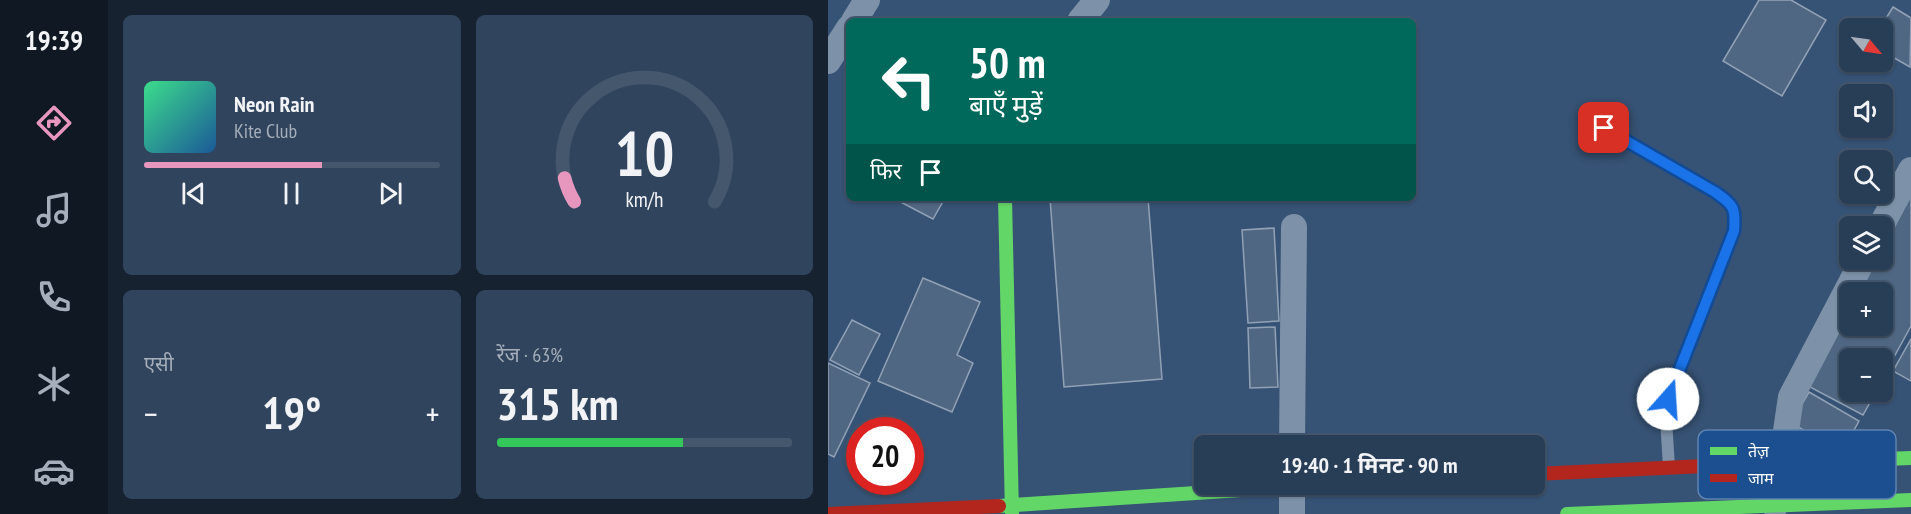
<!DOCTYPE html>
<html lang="hi">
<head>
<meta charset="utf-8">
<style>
	:root { --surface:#283e57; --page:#30455d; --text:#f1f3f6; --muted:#a5aeba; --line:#44576d; --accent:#e797bd }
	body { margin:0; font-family:"PT Sans Narrow","Noto Sans Devanagari",sans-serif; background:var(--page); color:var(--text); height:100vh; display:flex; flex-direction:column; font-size:22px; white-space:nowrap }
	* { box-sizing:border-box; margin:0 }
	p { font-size:20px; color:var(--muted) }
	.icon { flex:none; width:33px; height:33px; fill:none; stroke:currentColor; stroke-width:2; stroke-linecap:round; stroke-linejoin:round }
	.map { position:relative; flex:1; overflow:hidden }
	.panel { display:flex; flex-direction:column; gap:15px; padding:15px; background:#162230; width:720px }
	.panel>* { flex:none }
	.guide { position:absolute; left:18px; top:18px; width:570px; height:183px; border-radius:9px; box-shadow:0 2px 4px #0004,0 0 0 2px var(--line); background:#00695c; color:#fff; overflow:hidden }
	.needle { width:39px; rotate:119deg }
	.tools { position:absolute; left:1011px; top:18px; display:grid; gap:12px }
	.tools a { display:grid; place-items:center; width:54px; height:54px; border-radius:9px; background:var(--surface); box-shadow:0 2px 4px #0004,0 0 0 2px var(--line); font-size:30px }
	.speed { position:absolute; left:18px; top:417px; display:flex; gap:12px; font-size:30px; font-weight:700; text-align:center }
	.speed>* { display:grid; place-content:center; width:78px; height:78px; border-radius:50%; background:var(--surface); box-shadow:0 2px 4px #0004,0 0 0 2px var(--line); line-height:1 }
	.speed .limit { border:9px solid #d22; background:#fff; color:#111 }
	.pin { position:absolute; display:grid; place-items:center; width:51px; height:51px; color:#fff; margin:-26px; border-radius:12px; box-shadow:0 3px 9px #0006 }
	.me { position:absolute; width:66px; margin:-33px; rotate:19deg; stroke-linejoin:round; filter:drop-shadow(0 0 4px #0008) }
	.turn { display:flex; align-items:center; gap:21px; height:126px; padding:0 24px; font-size:27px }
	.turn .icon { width:78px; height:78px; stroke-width:2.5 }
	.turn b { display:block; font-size:42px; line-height:51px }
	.then { display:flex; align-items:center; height:57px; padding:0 24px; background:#0003; gap:12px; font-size:22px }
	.big { font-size:45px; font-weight:700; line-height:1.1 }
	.panel .card { flex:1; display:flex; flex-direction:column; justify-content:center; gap:9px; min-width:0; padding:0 21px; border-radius:9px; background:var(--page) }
	.panel .dial { align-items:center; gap:0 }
	.dial svg { height:156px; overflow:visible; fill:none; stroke:var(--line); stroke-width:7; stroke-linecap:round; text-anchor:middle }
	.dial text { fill:var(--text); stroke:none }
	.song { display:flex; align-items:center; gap:18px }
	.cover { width:72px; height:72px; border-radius:9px; background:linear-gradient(135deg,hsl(150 70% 55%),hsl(210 70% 35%)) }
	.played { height:6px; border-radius:3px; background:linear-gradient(90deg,var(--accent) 60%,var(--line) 60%) }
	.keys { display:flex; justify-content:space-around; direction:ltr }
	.heat { display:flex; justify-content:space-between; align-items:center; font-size:33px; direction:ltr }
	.charge { height:9px; border-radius:4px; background:linear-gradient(90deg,#34c759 63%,var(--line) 0) }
	.panel .tiles { flex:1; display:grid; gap:15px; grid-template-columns:repeat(2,1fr) }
	.trip { position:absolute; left:366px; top:435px; width:351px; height:60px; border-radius:9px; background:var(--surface); box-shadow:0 2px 4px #0004,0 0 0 2px var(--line); font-weight:700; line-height:60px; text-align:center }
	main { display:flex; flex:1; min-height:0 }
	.tab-bar { display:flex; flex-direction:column; width:108px; justify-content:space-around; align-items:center; background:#101923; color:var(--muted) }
	.tab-bar .icon { width:42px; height:42px }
	.tab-bar .current { color:var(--accent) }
	.tab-bar b { font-size:27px; color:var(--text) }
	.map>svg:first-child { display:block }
</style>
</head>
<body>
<main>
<nav class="tab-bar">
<b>19:39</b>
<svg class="icon current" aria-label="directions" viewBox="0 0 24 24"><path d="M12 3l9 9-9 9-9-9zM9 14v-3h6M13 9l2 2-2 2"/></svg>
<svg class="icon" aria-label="music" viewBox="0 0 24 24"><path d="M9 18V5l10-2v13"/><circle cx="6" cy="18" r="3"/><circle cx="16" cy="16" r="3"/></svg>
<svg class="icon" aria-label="phone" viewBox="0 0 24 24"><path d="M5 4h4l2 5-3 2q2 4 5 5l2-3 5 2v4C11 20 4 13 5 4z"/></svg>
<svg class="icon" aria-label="climate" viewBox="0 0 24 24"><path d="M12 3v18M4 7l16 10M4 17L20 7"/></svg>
<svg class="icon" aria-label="car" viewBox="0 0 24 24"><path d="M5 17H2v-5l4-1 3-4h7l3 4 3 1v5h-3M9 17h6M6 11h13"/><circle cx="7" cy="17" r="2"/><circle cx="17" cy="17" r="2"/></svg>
</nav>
<section class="panel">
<div class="tiles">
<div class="card">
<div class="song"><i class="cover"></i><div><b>Neon Rain</b><p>Kite Club</p></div></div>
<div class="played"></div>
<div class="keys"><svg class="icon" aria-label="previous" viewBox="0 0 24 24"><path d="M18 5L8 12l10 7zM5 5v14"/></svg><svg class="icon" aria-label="pause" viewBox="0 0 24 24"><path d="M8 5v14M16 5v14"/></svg><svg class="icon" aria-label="next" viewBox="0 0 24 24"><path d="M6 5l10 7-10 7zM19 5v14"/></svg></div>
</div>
<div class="card dial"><svg viewBox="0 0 100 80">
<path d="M14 69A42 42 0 1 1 86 69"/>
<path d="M14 69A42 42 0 0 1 9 57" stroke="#e797bd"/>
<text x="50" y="56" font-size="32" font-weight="700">10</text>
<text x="50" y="72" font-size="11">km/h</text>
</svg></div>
<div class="card"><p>एसी</p>
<div class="heat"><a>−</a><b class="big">19°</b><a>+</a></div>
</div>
<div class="card"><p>रेंज · 63%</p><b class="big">315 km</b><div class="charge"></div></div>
</div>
</section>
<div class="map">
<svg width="1083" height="514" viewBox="0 0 1083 514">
	<rect width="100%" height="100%" fill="#365274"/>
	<!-- building -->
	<g fill="#506783" stroke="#92a2b6" stroke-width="1.5">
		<path d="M 931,0 L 963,0 L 998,20 L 954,96 L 895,61 Z"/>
		<path d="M 1065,7 L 1083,18 L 1082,67 L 1054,51 L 1054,28 L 1052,28 Z"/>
		<path d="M 1083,192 L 1083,326 L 1054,379 L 1054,358 L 1022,358 L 1022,392 L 1048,392 L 1035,415 L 980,386 L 1022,308 L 1022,326 L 1054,326 L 1054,292 L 1030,292 L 1047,260 L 1054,260 L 1054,246 Z"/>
		<path d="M 65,198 L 117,198 L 105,219 Z"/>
		<path d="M 222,198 L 320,198 L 334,379 L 236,387 Z"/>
		<path d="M 446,228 L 451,321 L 420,323 L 414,230 Z"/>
		<path d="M 95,278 L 152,302 L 129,355 L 145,363 L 124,412 L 50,381 Z"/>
		<path d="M 24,320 L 52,334 L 31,375 L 2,360 Z"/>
		<path d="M 447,327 L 450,387 L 422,388 L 420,328 Z"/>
		<path d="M 1083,339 L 1083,381 L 1065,371 Z"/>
		<path d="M 0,363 L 42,383 L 6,457 L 0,454 Z"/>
		<path d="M 981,392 L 1031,421 L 1014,452 L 963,423 Z"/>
	</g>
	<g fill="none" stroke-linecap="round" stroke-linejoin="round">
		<!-- lane -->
		<path stroke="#7d92a8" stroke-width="12" d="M 776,128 L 887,192 C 906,205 908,208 906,231 L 841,399 L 838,419 L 841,467"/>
		<!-- street -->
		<g stroke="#7d92a8" stroke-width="26">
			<path d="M 26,21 L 39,0"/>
			<path d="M 252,21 L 269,0"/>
			<path d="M 0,61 L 21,28"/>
			<path d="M 1053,226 L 1083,170"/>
			<path d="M 464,446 L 466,227"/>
			<path d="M 464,484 L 464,514"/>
			<path d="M 947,506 L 963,397 L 1035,260"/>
		</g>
		<!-- fast -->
		<g stroke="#63d668" stroke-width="14">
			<path d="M 177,198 L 184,514"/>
			<path d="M 898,465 L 1083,458"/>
			<path d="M 171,506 L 504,484"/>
			<path d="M 739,514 L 1083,500"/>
		</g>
		<!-- jam -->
		<g stroke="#b3261e" stroke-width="14">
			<path d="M 706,474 L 898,465"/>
			<path d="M 0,514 L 171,506"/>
		</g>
	</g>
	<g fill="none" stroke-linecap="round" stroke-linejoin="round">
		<!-- route casing -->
		<g stroke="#114b97" stroke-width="15">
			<path id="route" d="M 776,128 L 887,192 C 906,205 908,208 906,231 L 840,399"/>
		</g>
		<!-- route -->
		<use href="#route" stroke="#1a73e8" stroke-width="10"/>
	</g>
	<!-- legend -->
	<rect x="870" y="430" width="198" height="69" rx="9" fill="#1b4f8f" stroke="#5f84b1" stroke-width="1.5"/>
	<rect x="882" y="447" width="27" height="8" fill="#63d668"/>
	<rect x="882" y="474" width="27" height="8" fill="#b3261e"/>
	<g font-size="16" fill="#fff">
		<text x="920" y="457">तेज़</text>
		<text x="920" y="484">जाम</text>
	</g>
</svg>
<div class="tools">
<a><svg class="needle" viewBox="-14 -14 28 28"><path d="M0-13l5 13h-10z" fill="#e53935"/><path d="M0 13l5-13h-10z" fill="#a5aeba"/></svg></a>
<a><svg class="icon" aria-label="sound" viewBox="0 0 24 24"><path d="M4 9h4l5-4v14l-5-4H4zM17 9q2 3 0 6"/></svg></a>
<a><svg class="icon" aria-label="search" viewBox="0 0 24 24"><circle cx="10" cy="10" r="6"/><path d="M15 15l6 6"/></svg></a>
<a><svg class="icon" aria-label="layers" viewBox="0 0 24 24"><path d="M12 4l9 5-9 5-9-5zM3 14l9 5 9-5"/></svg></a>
<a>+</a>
<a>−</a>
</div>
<div class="speed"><div class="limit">20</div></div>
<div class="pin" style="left:776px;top:128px;background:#d93025"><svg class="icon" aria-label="arrive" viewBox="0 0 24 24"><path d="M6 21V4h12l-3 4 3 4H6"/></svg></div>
<svg class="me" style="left:840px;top:399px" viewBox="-20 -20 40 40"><circle r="19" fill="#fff"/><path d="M0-13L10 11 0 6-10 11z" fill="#1a73e8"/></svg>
<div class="trip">19:40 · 1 मिनट · 90 m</div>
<div class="guide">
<div class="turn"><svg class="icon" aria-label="left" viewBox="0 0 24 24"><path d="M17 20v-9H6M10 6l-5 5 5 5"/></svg><div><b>50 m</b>बाएँ मुड़ें</div></div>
<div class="then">फिर<svg class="icon" aria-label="arrive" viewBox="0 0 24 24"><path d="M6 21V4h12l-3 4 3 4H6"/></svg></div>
</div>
</div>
</main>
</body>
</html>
